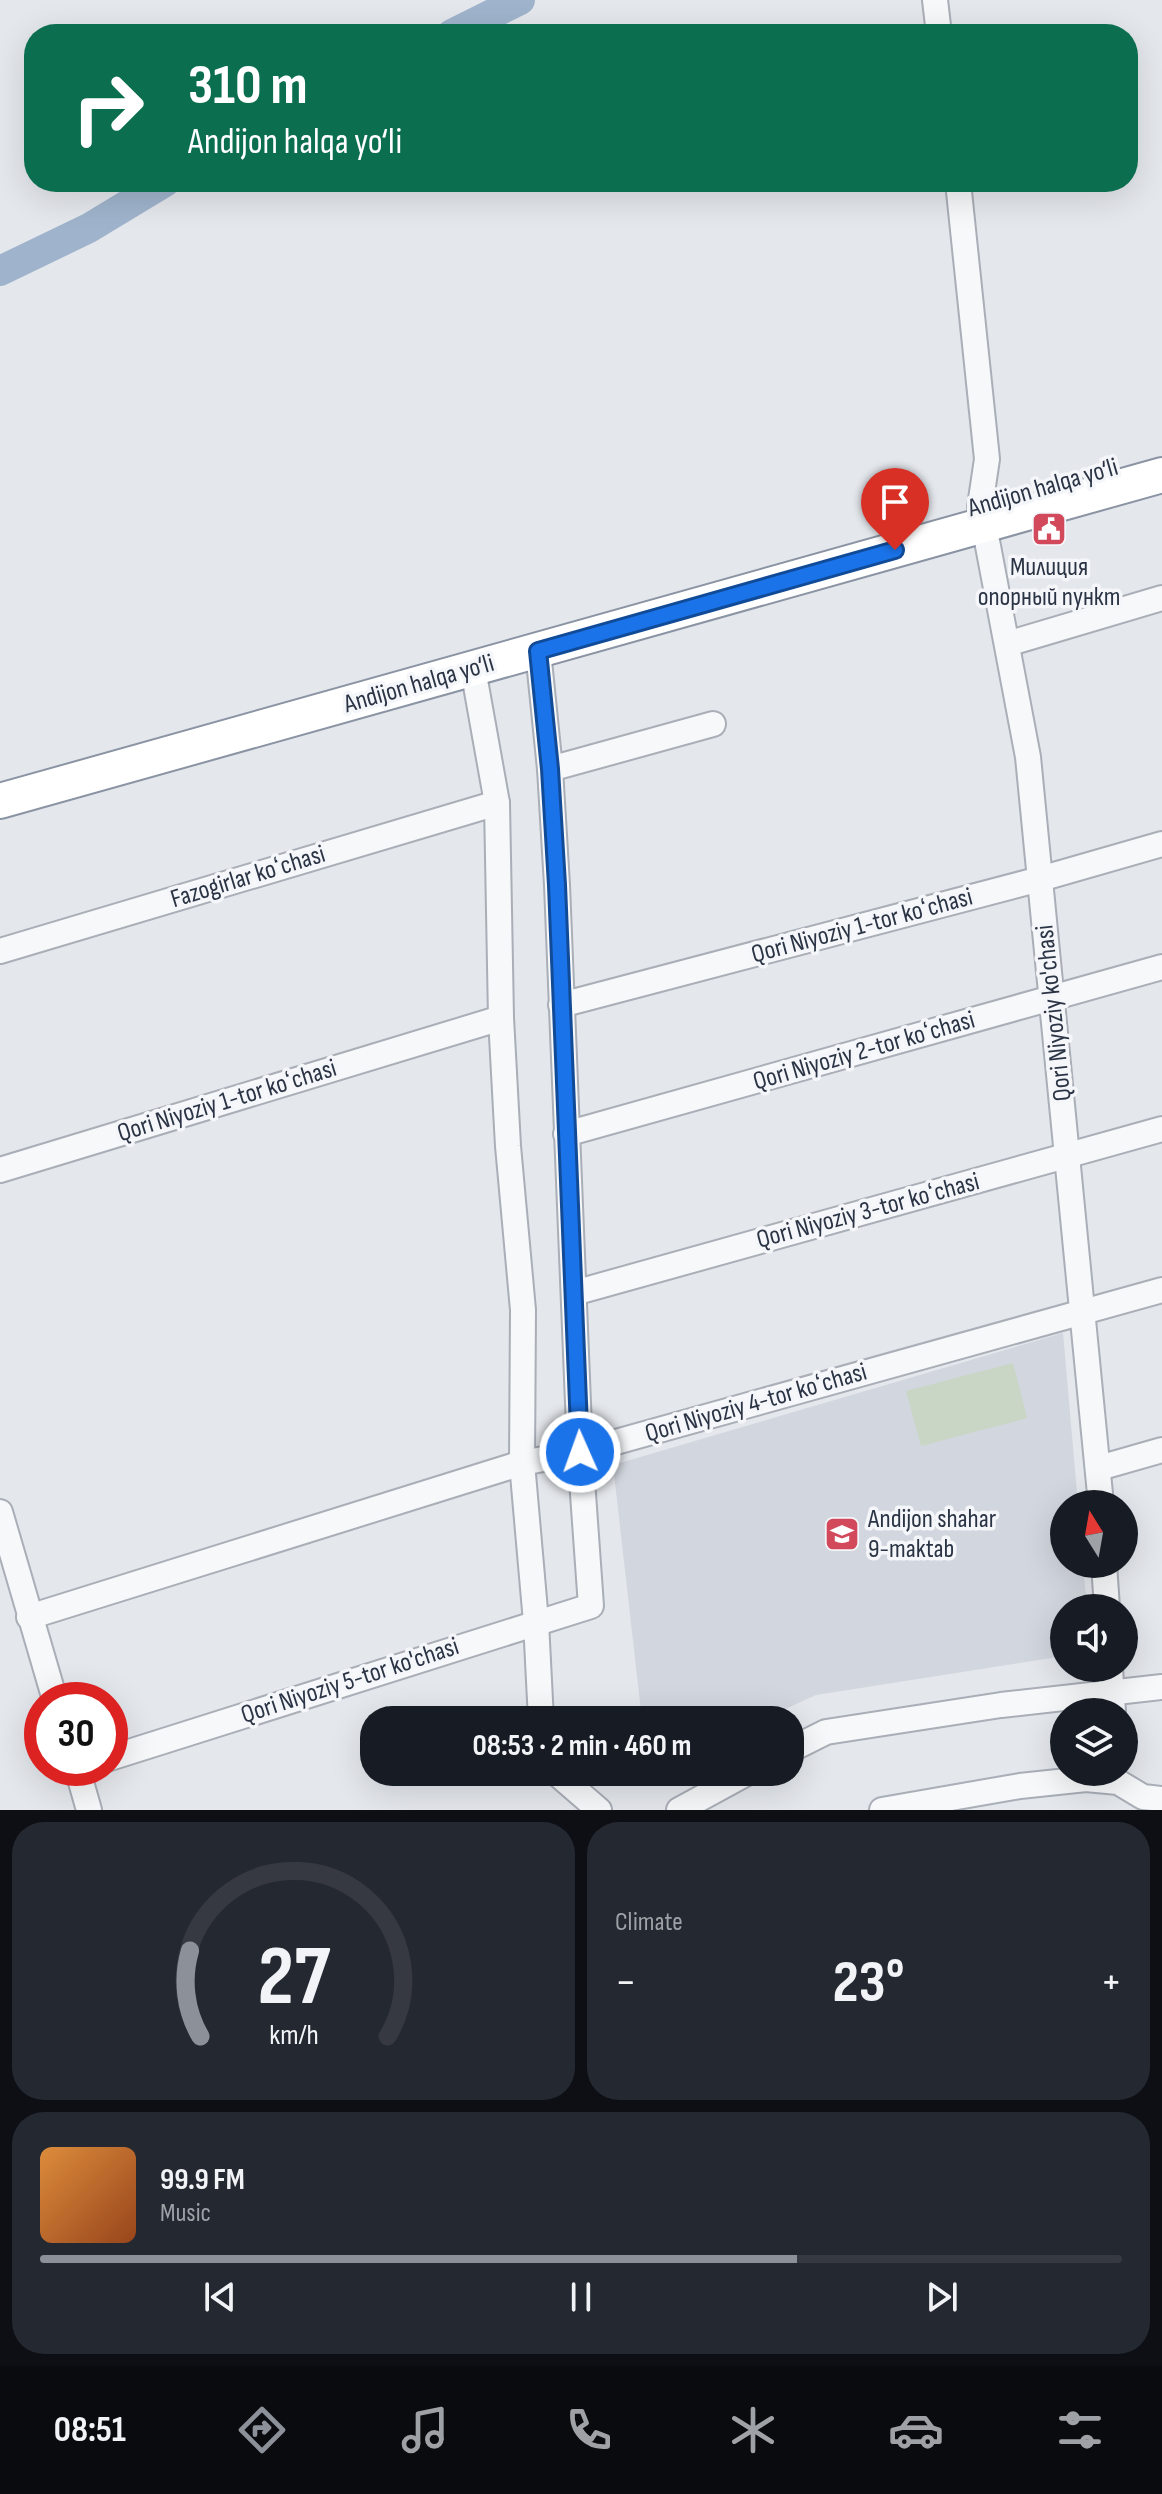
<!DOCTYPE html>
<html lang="en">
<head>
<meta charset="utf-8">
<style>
	:root { --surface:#171b24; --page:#242831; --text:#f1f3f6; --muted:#9ea1a6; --line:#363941; --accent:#8c9099 }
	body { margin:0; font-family:"Sofia Sans Condensed",sans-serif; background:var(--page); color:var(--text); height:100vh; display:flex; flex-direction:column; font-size:30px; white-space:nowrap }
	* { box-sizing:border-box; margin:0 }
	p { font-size:26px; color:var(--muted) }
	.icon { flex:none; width:44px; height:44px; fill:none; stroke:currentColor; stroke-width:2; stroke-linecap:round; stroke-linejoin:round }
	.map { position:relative; height:1810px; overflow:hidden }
	.panel { display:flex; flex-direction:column; gap:12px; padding:12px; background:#0d0f14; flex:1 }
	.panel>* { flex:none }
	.top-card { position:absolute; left:24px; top:24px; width:1114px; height:168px; border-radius:32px; box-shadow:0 8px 32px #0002; background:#0b6e4f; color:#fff; overflow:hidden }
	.needle { width:52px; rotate:349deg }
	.tools { position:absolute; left:1050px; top:1490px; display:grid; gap:16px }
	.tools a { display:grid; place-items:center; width:88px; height:88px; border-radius:50%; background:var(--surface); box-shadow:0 8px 32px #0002; font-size:40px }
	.speed { position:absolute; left:24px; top:1682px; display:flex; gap:16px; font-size:40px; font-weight:700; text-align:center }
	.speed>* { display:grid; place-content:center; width:104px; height:104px; border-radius:50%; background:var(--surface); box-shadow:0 8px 32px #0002; line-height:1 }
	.speed .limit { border:12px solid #d22; background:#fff; color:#111 }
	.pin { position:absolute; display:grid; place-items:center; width:68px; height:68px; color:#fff; margin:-82px -34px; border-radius:50% 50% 50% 0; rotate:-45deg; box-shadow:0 0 8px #0007 }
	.pin .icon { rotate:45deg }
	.me { position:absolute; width:88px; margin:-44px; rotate:358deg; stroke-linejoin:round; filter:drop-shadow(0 0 6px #0008) }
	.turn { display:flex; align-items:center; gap:28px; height:168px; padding:0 32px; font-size:36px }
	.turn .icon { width:104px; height:104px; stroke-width:2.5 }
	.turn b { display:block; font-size:56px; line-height:68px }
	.big { font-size:60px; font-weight:700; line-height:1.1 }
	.panel .card { flex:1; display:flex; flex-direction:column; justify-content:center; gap:12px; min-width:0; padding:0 28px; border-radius:32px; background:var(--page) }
	.panel .dial { align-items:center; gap:0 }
	.dial svg { height:208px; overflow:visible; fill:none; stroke:var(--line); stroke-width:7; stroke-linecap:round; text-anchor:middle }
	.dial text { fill:var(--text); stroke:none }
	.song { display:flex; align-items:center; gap:24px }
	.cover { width:96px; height:96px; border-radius:12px; background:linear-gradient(135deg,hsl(30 70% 55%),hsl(20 70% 35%)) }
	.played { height:8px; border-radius:4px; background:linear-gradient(90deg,var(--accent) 70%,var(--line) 70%) }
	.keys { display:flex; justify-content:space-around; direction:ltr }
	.heat { display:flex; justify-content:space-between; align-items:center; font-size:44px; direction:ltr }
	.panel .tiles { flex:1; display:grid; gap:12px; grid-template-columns:1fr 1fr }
	.card:last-child { grid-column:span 2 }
	.trip { position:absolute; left:360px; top:1706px; width:444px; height:80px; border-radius:32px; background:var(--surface); box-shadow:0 8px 32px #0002; font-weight:700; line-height:80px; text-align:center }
	.menu { display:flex; height:128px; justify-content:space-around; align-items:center; background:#090b0e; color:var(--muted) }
	.menu .icon { width:56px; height:56px }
	.menu .current { color:var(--accent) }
	.menu b { font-size:36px; color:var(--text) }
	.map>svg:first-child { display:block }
</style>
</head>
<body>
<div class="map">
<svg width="1162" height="1810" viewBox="0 0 1162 1810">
	<rect width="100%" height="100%" fill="#e4e7ec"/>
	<!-- built -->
	<path fill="#d2d6de" d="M 1063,1333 L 1078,1504 L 1064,1504 L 1064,1564 L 1083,1564 L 1087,1608 L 1064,1608 L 1064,1656 L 816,1695 L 761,1720 L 642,1720 L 613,1465 Z"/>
	<!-- green -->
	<path fill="#c9d6c5" d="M 1013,1363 L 1027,1418 L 921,1446 L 906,1391 Z"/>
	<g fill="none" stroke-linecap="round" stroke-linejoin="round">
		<!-- river -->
		<g stroke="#9fb4cc" stroke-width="30">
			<path d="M 452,34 L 520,0"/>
			<path d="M 0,271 L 89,228 L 165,182"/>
		</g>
		<!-- minor casing -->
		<g stroke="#a9aeb7" stroke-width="28">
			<g id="minor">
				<path d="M 935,0 L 939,34"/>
				<path d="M 958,182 L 987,459 L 980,506"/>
				<path d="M 984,525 L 1028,757 L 1101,1504"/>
				<path d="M 1007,644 L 1162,598"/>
				<path d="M 473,669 L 497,803 L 501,1018 L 508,1146 L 523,1310 L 522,1463 L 536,1622 L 541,1720"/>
				<path d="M 550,769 L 713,724"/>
				<path d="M 0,951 L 497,803"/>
				<path d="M 561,1005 L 1040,879 L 1162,844"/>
				<path d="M 566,1134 L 1162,967"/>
				<path d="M 0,1170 L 501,1018"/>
				<path d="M 574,1293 L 1162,1129"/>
				<path d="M 1099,1468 L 1162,1450"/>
				<path d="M 0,1512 L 55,1700"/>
				<path d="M 1104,1564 L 1107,1608"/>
				<path d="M 29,1617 L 522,1463 L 580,1452 L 1162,1290"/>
				<path d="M 1110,1668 L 1113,1712"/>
				<path d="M 790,1750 L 826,1732 L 1001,1705 L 1162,1687"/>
				<path d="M 110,1758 L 591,1606 L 580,1452 L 557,885 L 550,769 L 538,651"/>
				<path d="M 77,1768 L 89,1810"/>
				<path d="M 555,1772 L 599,1810"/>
				<path d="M 679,1810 L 749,1772"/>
				<path d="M 882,1810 L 1020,1786 L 1086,1779 L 1118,1782 L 1143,1797 L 1162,1799"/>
			</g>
		</g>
		<!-- highway casing -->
		<g stroke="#8b94a3" stroke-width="38">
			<path id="highway" d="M 0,801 L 1162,475"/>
		</g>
		<!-- minor -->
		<use href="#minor" stroke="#f7f8fa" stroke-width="24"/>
		<!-- highway -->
		<use href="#highway" stroke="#fff" stroke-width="34"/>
	</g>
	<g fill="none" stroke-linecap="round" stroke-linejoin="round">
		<!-- route casing -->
		<g stroke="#114b97" stroke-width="20">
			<path id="route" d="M 580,1452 L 557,885 L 550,769 L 538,651 L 895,550"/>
		</g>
		<!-- route -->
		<use href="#route" stroke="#1a73e8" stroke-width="14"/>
	</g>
	<!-- icons -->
	<defs>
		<g id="civic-square" transform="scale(1.8)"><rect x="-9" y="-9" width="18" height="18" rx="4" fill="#d1495b" stroke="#f4f6f9"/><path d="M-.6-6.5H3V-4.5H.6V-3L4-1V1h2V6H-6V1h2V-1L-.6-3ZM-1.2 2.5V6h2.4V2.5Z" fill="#fff"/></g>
		<g id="school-square" transform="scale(1.8)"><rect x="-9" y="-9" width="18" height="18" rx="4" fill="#d1495b" stroke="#f4f6f9"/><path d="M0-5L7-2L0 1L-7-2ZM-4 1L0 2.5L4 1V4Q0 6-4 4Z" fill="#fff"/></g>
	</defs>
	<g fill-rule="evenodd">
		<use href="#civic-square" x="1049" y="529"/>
		<use href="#school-square" x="842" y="1534"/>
	</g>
	<g text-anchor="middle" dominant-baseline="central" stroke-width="7" stroke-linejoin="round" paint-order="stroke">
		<!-- street labels -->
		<g font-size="26" fill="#2b3445" stroke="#f4f6f9">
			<text transform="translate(1043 488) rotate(-16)">Andijon halqa yo‘li</text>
			<text transform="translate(419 684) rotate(-16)">Andijon halqa yo‘li</text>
			<text transform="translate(248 877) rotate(-17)">Fazogirlar koʻchasi</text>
			<text transform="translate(862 926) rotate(-15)">Qori Niyoziy 1-tor koʻchasi</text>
			<text transform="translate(1054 1013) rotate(-96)">Qori Niyoziy ko'chasi</text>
			<text transform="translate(864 1051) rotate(-16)">Qori Niyoziy 2-tor koʻchasi</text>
			<text transform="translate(227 1101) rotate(-17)">Qori Niyoziy 1-tor koʻchasi</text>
			<text transform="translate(868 1211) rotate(-15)">Qori Niyoziy 3-tor koʻchasi</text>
			<text transform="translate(756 1403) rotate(-16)">Qori Niyoziy 4-tor koʻchasi</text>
			<text transform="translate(350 1681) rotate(-18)">Qori Niyoziy 5-tor ko'chasi</text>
		</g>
		<!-- poi labels -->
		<g font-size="26" fill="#2b3445" stroke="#f4f6f9">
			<text x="1049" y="567">Милиция<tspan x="1049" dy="30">опорный пункт</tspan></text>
			<text x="868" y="1519" text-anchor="start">Andijon shahar<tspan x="868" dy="30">9-maktab</tspan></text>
		</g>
	</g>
</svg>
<div class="tools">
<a><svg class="needle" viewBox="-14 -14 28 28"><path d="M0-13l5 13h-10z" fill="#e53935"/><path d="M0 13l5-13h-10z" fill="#9ea1a6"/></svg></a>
<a><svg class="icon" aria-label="sound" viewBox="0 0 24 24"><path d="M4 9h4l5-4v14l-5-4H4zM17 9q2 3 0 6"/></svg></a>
<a><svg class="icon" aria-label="layers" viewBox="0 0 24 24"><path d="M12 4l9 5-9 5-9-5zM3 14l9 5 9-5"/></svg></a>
</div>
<div class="speed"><div class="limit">30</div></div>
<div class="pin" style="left:895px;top:550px;background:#d93025"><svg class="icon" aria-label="arrive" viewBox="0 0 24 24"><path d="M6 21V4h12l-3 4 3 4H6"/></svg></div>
<svg class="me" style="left:580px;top:1452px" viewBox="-20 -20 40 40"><circle r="17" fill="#1a73e8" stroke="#fff" stroke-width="3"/><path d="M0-11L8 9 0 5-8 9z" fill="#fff"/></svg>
<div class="trip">08:53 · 2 min · 460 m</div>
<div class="top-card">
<div class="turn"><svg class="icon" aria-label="right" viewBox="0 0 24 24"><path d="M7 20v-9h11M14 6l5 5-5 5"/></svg><div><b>310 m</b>Andijon halqa yo‘li</div></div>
</div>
</div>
<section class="panel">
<div class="tiles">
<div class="card dial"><svg viewBox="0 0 100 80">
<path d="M14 69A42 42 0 1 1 86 69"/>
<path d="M14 69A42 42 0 0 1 10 36" stroke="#8c9099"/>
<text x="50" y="56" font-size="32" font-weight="700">27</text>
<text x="50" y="72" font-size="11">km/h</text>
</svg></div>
<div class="card"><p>Climate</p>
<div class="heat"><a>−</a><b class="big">23°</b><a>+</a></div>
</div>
<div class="card">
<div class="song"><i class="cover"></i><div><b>99.9 FM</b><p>Music</p></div></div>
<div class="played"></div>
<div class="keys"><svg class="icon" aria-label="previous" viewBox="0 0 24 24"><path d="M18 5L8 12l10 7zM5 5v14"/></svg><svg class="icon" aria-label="pause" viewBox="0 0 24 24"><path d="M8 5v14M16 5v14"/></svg><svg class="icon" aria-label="next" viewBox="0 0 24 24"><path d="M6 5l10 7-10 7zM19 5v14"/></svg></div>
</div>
</div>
</section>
<nav class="menu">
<b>08:51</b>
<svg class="icon current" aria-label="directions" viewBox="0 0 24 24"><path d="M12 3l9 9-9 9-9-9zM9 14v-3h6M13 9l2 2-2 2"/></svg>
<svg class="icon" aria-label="music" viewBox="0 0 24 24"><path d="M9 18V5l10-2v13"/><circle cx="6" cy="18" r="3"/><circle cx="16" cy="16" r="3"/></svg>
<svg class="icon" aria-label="phone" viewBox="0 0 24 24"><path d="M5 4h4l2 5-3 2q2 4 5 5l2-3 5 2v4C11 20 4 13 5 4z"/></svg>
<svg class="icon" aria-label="climate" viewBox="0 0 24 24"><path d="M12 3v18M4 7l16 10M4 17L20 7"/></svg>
<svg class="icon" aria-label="car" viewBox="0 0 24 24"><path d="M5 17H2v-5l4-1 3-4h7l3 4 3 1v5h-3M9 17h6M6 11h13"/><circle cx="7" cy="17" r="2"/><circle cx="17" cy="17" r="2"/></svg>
<svg class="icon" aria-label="filters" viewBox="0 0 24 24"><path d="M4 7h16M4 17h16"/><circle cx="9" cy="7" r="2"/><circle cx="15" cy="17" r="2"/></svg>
</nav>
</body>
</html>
